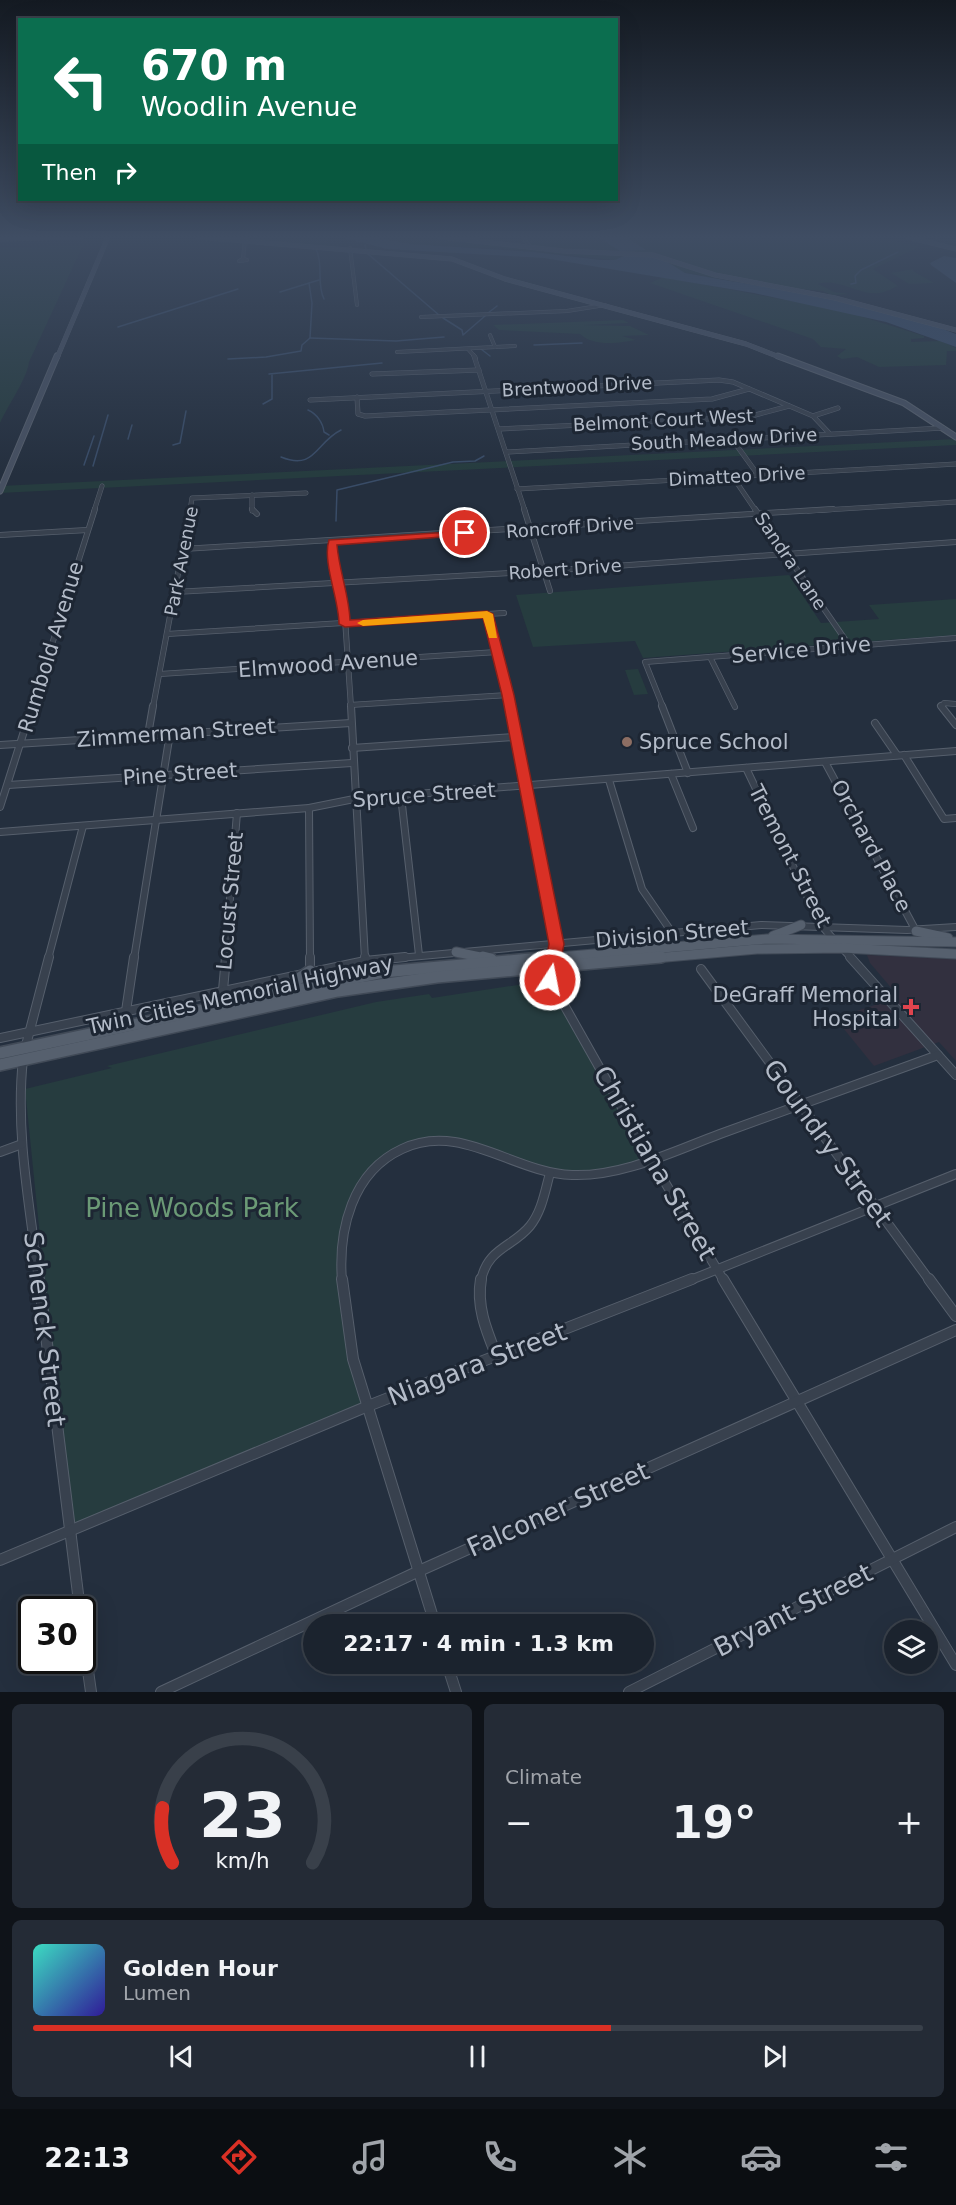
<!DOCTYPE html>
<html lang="en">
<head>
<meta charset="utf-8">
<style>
	:root { --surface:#1b232e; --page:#242b36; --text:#f1f3f6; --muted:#a0a4aa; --line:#39404a; --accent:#d93025 }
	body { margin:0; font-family:"DejaVu Sans",sans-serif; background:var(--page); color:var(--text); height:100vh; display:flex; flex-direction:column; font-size:22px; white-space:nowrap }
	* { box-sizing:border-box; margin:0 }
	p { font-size:20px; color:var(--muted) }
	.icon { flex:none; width:33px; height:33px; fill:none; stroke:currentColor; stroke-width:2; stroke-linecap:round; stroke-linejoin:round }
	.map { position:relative; height:1692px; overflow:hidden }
	.sheet { display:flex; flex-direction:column; gap:12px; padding:12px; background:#0f1319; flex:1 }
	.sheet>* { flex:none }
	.banner { position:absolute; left:18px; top:18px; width:600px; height:183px; border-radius:0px; box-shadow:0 6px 24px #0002,0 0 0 2px var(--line); background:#0b6e4f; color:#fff; overflow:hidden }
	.buttons { position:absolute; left:884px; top:1620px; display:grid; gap:12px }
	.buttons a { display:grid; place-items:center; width:54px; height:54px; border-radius:50%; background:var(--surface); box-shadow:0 6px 24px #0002,0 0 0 2px var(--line); font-size:30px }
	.speed { position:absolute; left:18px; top:1596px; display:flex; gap:12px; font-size:30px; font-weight:700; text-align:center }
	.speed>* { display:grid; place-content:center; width:78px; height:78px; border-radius:50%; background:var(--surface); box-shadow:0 6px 24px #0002,0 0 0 2px var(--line); line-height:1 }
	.speed .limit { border:3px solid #111; border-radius:9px; background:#fff; color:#111 }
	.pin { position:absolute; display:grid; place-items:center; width:51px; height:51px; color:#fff; margin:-26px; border:3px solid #fff; border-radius:50%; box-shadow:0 2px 6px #0007 }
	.me { position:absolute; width:66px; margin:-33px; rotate:11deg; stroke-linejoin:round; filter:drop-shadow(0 0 4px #0008) }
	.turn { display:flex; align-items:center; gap:21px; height:126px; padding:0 24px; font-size:27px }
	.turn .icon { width:78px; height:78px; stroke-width:2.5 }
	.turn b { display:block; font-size:42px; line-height:51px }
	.then { display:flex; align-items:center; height:57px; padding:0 24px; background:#0003; gap:12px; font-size:22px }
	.big { font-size:45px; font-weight:600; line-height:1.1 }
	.sheet .tile { flex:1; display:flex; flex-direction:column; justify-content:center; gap:9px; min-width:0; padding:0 21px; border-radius:9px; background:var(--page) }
	.sheet .dial { align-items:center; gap:0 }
	.dial svg { height:156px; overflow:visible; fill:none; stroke:var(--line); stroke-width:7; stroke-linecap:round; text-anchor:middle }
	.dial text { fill:var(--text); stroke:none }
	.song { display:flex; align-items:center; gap:18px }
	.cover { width:72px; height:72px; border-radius:9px; background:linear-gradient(135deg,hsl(170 70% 55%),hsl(250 70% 35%)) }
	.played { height:6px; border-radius:3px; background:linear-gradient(90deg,var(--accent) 65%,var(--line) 65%) }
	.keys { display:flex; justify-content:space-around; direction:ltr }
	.heat { display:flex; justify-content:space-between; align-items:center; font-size:33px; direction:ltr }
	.sheet .tiles { flex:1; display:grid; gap:12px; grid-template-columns:1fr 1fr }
	.tile:last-child { grid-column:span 2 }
	.trip { position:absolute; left:303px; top:1614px; width:351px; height:60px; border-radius:30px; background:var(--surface); box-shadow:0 6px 24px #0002,0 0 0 2px var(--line); font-weight:600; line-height:60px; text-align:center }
	.dock { display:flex; height:96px; justify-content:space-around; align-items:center; background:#0b0e12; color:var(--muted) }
	.dock .icon { width:42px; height:42px }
	.dock .on { color:var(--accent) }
	.dock b { font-size:27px; color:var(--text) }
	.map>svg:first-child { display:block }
</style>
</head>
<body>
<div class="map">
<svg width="956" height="1692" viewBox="0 0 956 1692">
	<rect width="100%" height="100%" fill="#242f3e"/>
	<!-- medical -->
	<path fill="#32303f" d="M 867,955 L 956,959 L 956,1061 L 939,1042 L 874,1066 L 835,1018 L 899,997 L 870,963 Z"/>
	<!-- green -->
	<g fill="#263c3f">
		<path d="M 215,237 L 328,237 L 330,246 Z"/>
		<path d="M 372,237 L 441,237 L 529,247 L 523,237 L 876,237 L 919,247 L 873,269 L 898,286 C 893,288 886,292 880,293 C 859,296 839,277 818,284 L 834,292 L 849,294 L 832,295 L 822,291 L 800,289 L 792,292 L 615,260 L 506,249 L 411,244 Z"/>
		<path d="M 83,245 L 29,362 C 27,379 8,405 0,423 L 0,248 Z"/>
		<path d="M 913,269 L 913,271 L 934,283 L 909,284 L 891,273 Z"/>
		<path d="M 664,277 L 844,311 L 924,336 L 924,338 L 911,339 L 911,342 L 941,341 L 956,348 L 956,351 L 947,351 L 946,365 L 879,367 L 857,357 L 842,359 L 837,356 L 846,349 L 821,347 L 813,339 L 650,283 Z"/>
		<path d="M 623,320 L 629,323 L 584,325 L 630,326 L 649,335 L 622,336 L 636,340 C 620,343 593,347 580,334 L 499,330 L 493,325 Z"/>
		<path d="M 956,439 L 956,445 L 0,493 L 0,486 Z"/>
		<path d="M 789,575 L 821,623 L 879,619 L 869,605 L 956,599 L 956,635 L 643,658 L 635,641 L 533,647 L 516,595 Z"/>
		<path d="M 638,669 L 648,694 L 634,695 L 625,670 Z"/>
		<path d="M 550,980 L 651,1159 L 612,1171 L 550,1173 L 465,1143 L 409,1144 L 361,1183 L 348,1216 L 340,1279 L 368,1406 L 70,1531 L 25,1089 L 112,1068 L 107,1066 L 376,1002 L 429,994 L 432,998 Z"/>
	</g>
	<!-- water -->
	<g fill="#394c67">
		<path d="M 341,237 L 372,237 L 411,244 L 534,252 L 600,260 L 615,260 L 626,255 L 650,256 L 666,261 L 685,273 C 776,290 870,300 956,334 L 956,347 L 886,322 L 754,293 L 544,258 L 387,249 Z"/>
		<path d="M 598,237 L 626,237 L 646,250 L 620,251 Z"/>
		<path d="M 944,256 L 956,258 L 956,283 L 931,265 L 930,263 Z"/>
	</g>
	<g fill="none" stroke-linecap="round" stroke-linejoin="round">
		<!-- stream -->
		<g stroke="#394c67" stroke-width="1.5">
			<path d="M 933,241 L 939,237"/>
			<path d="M 365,245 L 366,249"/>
			<path d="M 316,249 C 324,265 316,283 324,299"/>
			<path d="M 368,254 L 439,315"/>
			<path d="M 851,284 L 856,283 L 855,276 L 861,270 L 898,252"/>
			<path d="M 280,292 L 319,280"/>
			<path d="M 488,313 L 497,306"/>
			<path d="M 443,318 L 462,330 L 463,335 L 485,316"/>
			<path d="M 118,327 L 238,289"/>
			<path d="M 310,338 L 396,341 L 444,337"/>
			<path d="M 534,345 L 582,343"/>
			<path d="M 481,349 L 490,356"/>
			<path d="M 228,359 L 266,357 L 301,351 L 302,345 L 310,338 L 312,303 L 309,283"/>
			<path d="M 269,374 L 382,363"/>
			<path d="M 263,404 L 272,399 L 272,375"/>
			<path d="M 308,410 C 317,414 323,423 324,432 L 329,435"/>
			<path d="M 128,439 L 132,425"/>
			<path d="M 173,445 L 180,443 L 186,411"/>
			<path d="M 281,457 C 315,471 315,443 341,430"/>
			<path d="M 84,465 L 94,436"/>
			<path d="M 93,466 L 108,415"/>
			<path d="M 336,521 L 337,490 L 453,462 L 475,461 L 484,456"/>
		</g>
		<!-- street-far5 casing -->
		<g stroke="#565f6c" stroke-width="4">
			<g id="street-far5">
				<path d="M 523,237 L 530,247"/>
				<path d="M 350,248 L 357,305"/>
				<path d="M 243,259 L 247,260 L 239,261 Z"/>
				<path d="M 243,259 L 245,239"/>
				<path d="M 421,317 L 567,311 L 605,305"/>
				<path d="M 490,335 L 495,347"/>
				<path d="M 468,349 L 476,358"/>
				<path d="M 397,352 L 515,346"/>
			</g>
		</g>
		<!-- street-far4 casing -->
		<g stroke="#565f6c" stroke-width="5">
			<g id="street-far4">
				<path d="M 474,356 L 525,511"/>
				<path d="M 372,374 L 479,370"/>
				<path d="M 357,397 L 358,414 L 365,416 L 712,399 L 749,389"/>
				<path d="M 310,400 L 719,380 L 733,382 L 813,416 L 829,433"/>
				<path d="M 813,416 L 838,408"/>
				<path d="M 499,429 L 748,417 L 789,406"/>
				<path d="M 732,439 L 758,475"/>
				<path d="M 506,452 L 943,428"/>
				<path d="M 733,477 L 756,511"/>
				<path d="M 517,489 L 956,464"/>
				<path d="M 252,495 L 252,511"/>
				<path d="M 94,511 L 102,486"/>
				<path d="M 190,511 L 192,498 L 306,493"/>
				<path d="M 808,511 L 956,502"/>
			</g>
		</g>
		<!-- street-far3 casing -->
		<g stroke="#565f6c" stroke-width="6">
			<g id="street-far3">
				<path d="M 252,509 L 257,514"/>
				<path d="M 524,509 L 550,591"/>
				<path d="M 755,509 L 849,645"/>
				<path d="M 0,535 L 87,530"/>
				<path d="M 332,542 L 344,604 L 351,707"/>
				<path d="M 183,549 L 833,509"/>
				<path d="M 175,592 L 544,571 L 956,542"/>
				<path d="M 487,614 L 510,707"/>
				<path d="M 167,634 L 504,613"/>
				<path d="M 710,657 L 735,707"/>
				<path d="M 160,674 L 497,652"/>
				<path d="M 350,705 L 508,695"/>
				<path d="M 32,707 L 95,509"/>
				<path d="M 153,707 L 190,509"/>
				<path d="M 663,707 L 645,662 L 956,638"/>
				<path d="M 942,707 L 944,703 L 956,704"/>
			</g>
		</g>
		<!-- street-far2 casing -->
		<g stroke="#565f6c" stroke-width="8">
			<g id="street-far2">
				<path d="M 351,706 L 365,959"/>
				<path d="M 510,706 L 557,944 L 554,957"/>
				<path d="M 662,706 L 688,773"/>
				<path d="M 941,706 L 956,725"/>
				<path d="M 875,723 L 897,755"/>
				<path d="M 148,735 L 153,706"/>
				<path d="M 0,745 L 351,723"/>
				<path d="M 352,748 L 515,737"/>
				<path d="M 904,755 L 944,819 L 956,818"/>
				<path d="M 825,762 L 916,931"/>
				<path d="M 746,768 L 821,925 L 835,941"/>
				<path d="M 671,774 L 693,828"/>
				<path d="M 609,780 L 642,889 L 673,934"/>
				<path d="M 8,785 L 352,763"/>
				<path d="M 401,796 L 419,955"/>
				<path d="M 0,807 L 32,706"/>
				<path d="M 309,808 L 310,959"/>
				<path d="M 0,832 L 309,808 L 354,799 L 956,751"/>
				<path d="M 842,948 L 852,959"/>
				<path d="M 48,959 L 83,826"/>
				<path d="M 134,959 L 170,733"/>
				<path d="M 225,959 L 237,813"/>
				<path d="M 388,959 L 761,925 L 907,930 L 956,927"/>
			</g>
		</g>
		<!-- street-far1 casing -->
		<g stroke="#565f6c" stroke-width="10">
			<g id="street-far1">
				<path d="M 310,957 L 310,971"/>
				<path d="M 365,957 L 365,961"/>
				<path d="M 850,957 L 956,1075"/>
				<path d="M 552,967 L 550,980 L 651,1159 L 724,1281"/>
				<path d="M 701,969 L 930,1281"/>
				<path d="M 223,990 L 226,957"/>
				<path d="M 126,1011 L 134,957"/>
				<path d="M 0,1038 L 365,961 L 405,957"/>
				<path d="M 25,1049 L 49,957"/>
				<path d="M 23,1059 C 15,1133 30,1207 39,1281"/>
				<path d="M 0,1152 L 22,1144"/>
				<path d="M 342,1281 C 338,1230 352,1172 402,1149 C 461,1121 513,1173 572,1175 C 622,1177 674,1151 720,1134 C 793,1108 865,1081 938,1055"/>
				<path d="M 481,1281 C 487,1248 513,1247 530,1226 C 542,1211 545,1191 550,1173"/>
				<path d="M 688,1281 L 956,1174"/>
			</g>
		</g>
		<!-- street casing -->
		<g stroke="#565f6c" stroke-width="12">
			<g id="street">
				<path d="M 39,1279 L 80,1610"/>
				<path d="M 342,1279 L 353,1359 L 435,1624"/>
				<path d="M 481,1279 C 476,1307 487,1332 497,1357"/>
				<path d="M 723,1279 L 956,1665"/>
				<path d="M 929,1279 L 956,1316"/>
				<path d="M 0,1560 L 368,1406 L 692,1279"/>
				<path d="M 82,1628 L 91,1692"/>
				<path d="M 447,1664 L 456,1692"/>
				<path d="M 161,1692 L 419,1571 L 956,1330"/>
				<path d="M 629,1692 L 956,1527"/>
			</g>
		</g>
		<!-- secondary-far1 casing -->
		<g stroke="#565f6c" stroke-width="5">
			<g id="secondary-far1">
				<path d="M 197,237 L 452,259 L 505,279 L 746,344 L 782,358"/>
				<path d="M 440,237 L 563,251 L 653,255 L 715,275 L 835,298 L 956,330"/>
				<path d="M 907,237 L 956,249"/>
				<path d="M 0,239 L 82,237"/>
				<path d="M 57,358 L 108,237"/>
			</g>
		</g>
		<!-- secondary casing -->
		<g stroke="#565f6c" stroke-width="7">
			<g id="secondary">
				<path d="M 778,356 L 904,403 L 956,437"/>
				<path d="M 0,491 L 57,356"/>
			</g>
		</g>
		<!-- primary-far1 casing -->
		<g stroke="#414a57" stroke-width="11">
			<g id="primary-far1">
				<path d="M 916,931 L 948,938"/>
				<path d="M 773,936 L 801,925"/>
				<path d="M 456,952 L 490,959"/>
				<path d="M 536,959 L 767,939 L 956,942"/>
				<path d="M 644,959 L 757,949 L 843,948 L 956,954"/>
			</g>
		</g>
		<!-- primary casing -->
		<g stroke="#414a57" stroke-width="14">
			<g id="primary">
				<path d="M 483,957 L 491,959"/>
				<path d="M 282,990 L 310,971"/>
				<path d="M 0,1053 L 383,972 L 553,957"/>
				<path d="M 0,1065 L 338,991 L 437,977 L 661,957"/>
			</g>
		</g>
		<!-- street-far5 -->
		<use href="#street-far5" stroke="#38414e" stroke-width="3"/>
		<!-- street-far4 -->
		<use href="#street-far4" stroke="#38414e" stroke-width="4"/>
		<!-- street-far3 -->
		<use href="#street-far3" stroke="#38414e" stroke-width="4.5"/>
		<!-- street-far2 -->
		<use href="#street-far2" stroke="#38414e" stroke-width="6"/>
		<!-- street-far1 -->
		<use href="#street-far1" stroke="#38414e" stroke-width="8"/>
		<!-- street -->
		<use href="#street" stroke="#38414e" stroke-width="10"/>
		<!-- secondary-far1 -->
		<use href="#secondary-far1" stroke="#465061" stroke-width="4.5"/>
		<!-- secondary -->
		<use href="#secondary" stroke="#465061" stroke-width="5"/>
		<!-- primary-far1 -->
		<use href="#primary-far1" stroke="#56606e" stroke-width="9"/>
		<!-- primary -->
		<use href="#primary" stroke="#56606e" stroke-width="11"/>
	</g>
	<!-- sky -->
	<linearGradient id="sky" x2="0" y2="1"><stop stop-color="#141a22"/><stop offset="0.5" stop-color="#3f4d63"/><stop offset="1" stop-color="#3f4d63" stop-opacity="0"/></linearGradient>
	<rect width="956" height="474" fill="url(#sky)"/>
	<!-- route -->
	<path fill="#d93025" stroke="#8d1f18" stroke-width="1.5" d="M 465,531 L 469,533 L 468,535 L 337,545 C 339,570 349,595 350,620 L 487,611 L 493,614 L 514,695 L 564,944 L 557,980 L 550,986 L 542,980 L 549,944 L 502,695 L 483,618 L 345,627 L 339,624 C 339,599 322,562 329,540 Z"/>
	<!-- slow -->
	<path fill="#f59e0b" d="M 487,611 L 493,614 L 497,638 L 489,638 L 483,618 L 363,626 L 357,623 L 363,620 Z"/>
	<!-- markers -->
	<circle fill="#8d6e63" stroke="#1d2633" stroke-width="2" cx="627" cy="742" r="6"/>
	<path fill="#e0444e" stroke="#1d2633" stroke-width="2" d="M908 998h6v6h6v6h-6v6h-6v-6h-6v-6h6z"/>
	<g text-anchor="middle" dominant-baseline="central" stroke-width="6" stroke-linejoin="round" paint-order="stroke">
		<!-- far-street labels -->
		<g font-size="18" fill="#b4bcc9" stroke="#1d2633">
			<text transform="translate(577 386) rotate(-3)">Brentwood Drive</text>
			<text transform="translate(663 420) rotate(-3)">Belmont Court West</text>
			<text transform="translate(724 439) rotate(-3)">South Meadow Drive</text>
			<text transform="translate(737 476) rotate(-3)">Dimatteo Drive</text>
			<text transform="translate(570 527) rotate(-4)">Roncroff Drive</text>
			<text transform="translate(181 561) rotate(-79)">Park Avenue</text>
			<text transform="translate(791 561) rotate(56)">Sandra Lane</text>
			<text transform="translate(565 569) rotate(-4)">Robert Drive</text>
		</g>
		<!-- street labels -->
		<g font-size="21" fill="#b4bcc9" stroke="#1d2633">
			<text transform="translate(51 647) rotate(-73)">Rumbold Avenue</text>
			<text transform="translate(801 650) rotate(-5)">Service Drive</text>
			<text transform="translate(328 664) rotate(-4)">Elmwood Avenue</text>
			<text transform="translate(176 733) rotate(-4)">Zimmerman Street</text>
			<text transform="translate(180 774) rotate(-4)">Pine Street</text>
			<text transform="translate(424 795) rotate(-4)">Spruce Street</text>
			<text transform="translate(871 846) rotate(62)">Orchard Place</text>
			<text transform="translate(790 856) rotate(63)">Tremont Street</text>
			<text transform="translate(230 901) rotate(-85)">Locust Street</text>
			<text transform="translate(672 934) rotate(-5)">Division Street</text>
			<text transform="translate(240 995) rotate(-12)">Twin Cities Memorial Highway</text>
		</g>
		<!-- poi labels -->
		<g font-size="21" fill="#b4bcc9" stroke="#1d2633" text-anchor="start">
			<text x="639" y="742">Spruce School</text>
			<text x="898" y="995" text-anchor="end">DeGraff Memorial<tspan x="898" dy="24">Hospital</tspan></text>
		</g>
		<!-- near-street labels -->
		<g font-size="26" fill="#b4bcc9" stroke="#1d2633">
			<text transform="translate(828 1143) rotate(54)">Goundry Street</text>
			<text transform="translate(655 1163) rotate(60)">Christiana Street</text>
			<text transform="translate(45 1329) rotate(83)">Schenck Street</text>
			<text transform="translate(477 1364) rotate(-21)">Niagara Street</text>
			<text transform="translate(558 1509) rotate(-24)">Falconer Street</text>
			<text transform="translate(793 1610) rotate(-27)">Bryant Street</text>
		</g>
		<!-- near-park labels -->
		<g font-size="26" fill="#6b9a76" stroke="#1d2633">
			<text x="192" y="1208">Pine Woods Park</text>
		</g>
	</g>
</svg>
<div class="buttons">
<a><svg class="icon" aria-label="layers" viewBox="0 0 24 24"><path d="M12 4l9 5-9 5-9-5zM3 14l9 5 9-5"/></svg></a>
</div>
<div class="speed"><div class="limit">30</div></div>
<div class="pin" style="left:465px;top:533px;background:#d93025"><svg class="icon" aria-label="arrive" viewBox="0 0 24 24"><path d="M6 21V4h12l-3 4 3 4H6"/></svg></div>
<svg class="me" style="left:550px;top:980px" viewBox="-20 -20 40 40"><circle r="17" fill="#d93025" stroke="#fff" stroke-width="3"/><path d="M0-11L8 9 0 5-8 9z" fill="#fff"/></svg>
<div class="trip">22:17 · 4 min · 1.3 km</div>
<div class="banner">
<div class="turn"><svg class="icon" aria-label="left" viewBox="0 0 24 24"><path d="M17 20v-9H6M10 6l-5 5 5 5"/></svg><div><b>670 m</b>Woodlin Avenue</div></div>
<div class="then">Then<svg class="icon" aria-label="right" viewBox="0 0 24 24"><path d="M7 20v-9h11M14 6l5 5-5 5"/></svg></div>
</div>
</div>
<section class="sheet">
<div class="tiles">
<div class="tile dial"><svg viewBox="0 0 100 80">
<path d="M14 69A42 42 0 1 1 86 69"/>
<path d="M14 69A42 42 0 0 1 9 41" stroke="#d93025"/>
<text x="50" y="56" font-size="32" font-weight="700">23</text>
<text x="50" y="72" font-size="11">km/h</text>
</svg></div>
<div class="tile"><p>Climate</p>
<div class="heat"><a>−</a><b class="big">19°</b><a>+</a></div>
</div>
<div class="tile">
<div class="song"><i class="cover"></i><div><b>Golden Hour</b><p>Lumen</p></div></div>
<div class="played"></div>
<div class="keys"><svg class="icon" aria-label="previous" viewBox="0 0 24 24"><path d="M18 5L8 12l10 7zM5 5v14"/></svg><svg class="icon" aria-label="pause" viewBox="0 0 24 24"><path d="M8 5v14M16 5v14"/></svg><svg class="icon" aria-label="next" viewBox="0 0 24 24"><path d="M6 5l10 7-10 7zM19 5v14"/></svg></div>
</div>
</div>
</section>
<nav class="dock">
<b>22:13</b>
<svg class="icon on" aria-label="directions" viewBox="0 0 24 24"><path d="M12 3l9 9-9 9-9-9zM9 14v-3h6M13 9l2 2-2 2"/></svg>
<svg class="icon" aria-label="music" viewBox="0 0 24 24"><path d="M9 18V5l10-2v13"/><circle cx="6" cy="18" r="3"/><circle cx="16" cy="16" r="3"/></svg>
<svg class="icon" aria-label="phone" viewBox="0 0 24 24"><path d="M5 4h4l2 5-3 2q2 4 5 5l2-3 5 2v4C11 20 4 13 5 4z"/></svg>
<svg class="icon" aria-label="climate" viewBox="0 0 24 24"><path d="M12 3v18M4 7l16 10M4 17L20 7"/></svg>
<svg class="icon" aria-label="car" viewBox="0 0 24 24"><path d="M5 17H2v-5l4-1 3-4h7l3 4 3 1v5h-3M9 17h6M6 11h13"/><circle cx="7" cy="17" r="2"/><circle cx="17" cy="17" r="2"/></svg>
<svg class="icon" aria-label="filters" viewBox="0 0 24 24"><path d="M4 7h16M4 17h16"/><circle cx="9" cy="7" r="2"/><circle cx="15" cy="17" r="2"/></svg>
</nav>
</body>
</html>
